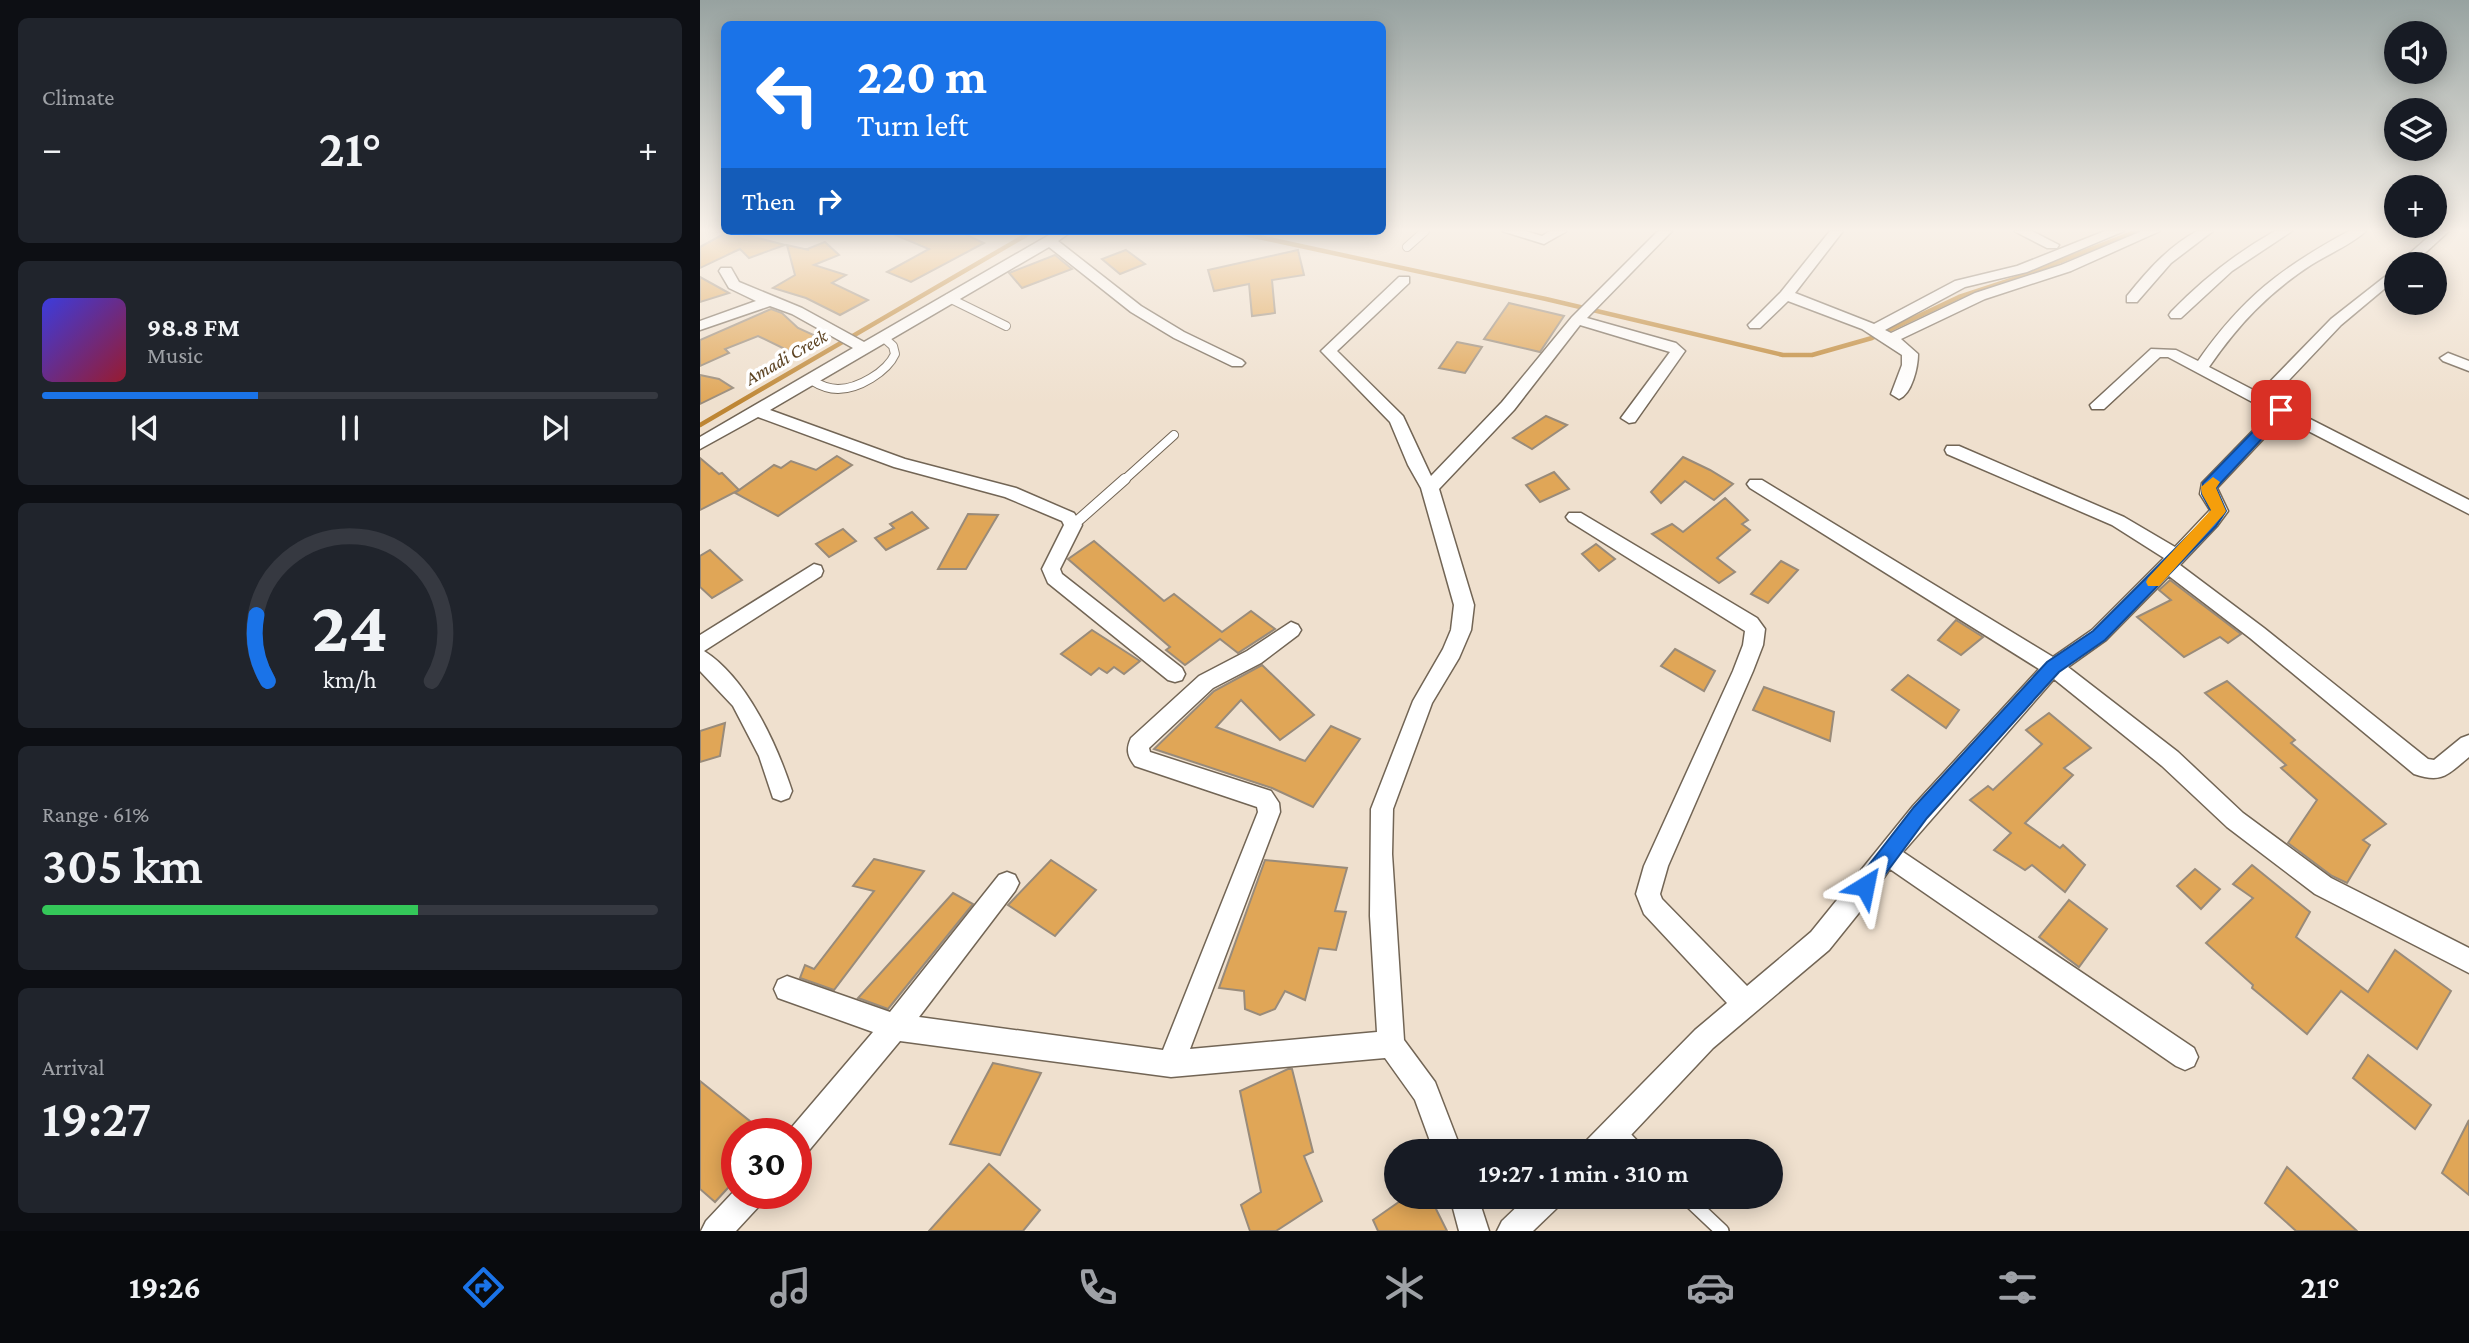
<!DOCTYPE html>
<html lang="en">
<head>
<meta charset="utf-8">
<style>
	:root { --surface:#171b24; --page:#20242c; --text:#f1f3f6; --muted:#9ea1a6; --line:#363941; --accent:#1a73e8 }
	body { margin:0; font-family:"Crimson Pro",serif; background:var(--page); color:var(--text); height:100vh; display:flex; flex-direction:column; font-size:26px; white-space:nowrap }
	* { box-sizing:border-box; margin:0 }
	p { font-size:23px; color:var(--muted) }
	.icon { flex:none; width:38px; height:38px; fill:none; stroke:currentColor; stroke-width:2; stroke-linecap:round; stroke-linejoin:round }
	.map { position:relative; flex:1; overflow:hidden }
	.drawer { display:flex; flex-direction:column; gap:18px; padding:18px; background:#0d0f14; width:700px }
	.drawer>* { flex:none }
	.guide { position:absolute; left:21px; top:21px; width:665px; height:214px; border-radius:10px; box-shadow:0 4px 18px #0003; background:#1a73e8; color:#fff; overflow:hidden }
	.controls { position:absolute; left:1684px; top:21px; display:grid; gap:14px }
	.controls a { display:grid; place-items:center; width:63px; height:63px; border-radius:50%; background:var(--surface); box-shadow:0 4px 18px #0003; font-size:35px }
	.speed { position:absolute; left:21px; top:1118px; display:flex; gap:14px; font-size:35px; font-weight:700; text-align:center }
	.speed>* { display:grid; place-content:center; width:91px; height:91px; border-radius:50%; background:var(--surface); box-shadow:0 4px 18px #0003; line-height:1 }
	.speed .limit { border:10px solid #d22; background:#fff; color:#111 }
	.pin { position:absolute; display:grid; place-items:center; width:60px; height:60px; color:#fff; margin:-30px; border-radius:14px; box-shadow:0 4px 10px #0006 }
	.me { position:absolute; width:77px; margin:-38px; rotate:35deg; stroke-linejoin:round; filter:drop-shadow(0 0 5px #0008) }
	.turn { display:flex; align-items:center; gap:24px; height:147px; padding:0 21px; font-size:32px }
	.turn .icon { width:91px; height:91px; stroke-width:2.5 }
	.turn b { display:block; font-size:49px; line-height:60px }
	.then { display:flex; align-items:center; height:66px; padding:0 21px; background:#0003; gap:14px; font-size:26px }
	.big { font-size:52px; font-weight:600; line-height:1.1 }
	.drawer .widget { flex:1; display:flex; flex-direction:column; justify-content:center; gap:10px; min-width:0; padding:0 24px; border-radius:10px; background:var(--page) }
	.drawer .dial { align-items:center; gap:0 }
	.dial svg { height:182px; overflow:visible; fill:none; stroke:var(--line); stroke-width:7; stroke-linecap:round; text-anchor:middle }
	.dial text { fill:var(--text); stroke:none }
	.song { display:flex; align-items:center; gap:21px }
	.cover { width:84px; height:84px; border-radius:10px; background:linear-gradient(135deg,hsl(240 70% 55%),hsl(350 70% 35%)) }
	.played { height:7px; border-radius:4px; background:linear-gradient(90deg,var(--accent) 35%,var(--line) 35%) }
	.keys { display:flex; justify-content:space-around; direction:ltr }
	.heat { display:flex; justify-content:space-between; align-items:center; font-size:38px; direction:ltr }
	.charge { height:10px; border-radius:5px; background:linear-gradient(90deg,#34c759 61%,var(--line) 0) }
	.trip { position:absolute; left:684px; top:1139px; width:399px; height:70px; border-radius:35px; background:var(--surface); box-shadow:0 4px 18px #0003; font-weight:600; line-height:70px; text-align:center }
	.tab-bar { display:flex; height:112px; justify-content:space-around; align-items:center; background:#090b0e; color:var(--muted) }
	.tab-bar .icon { width:49px; height:49px }
	.tab-bar .active { color:var(--accent) }
	.tab-bar b { font-size:32px; color:var(--text) }
	main { display:flex; flex:1; min-height:0 }
	.map>svg:first-child { display:block }
</style>
</head>
<body>
<main>
<section class="drawer">
<div class="widget"><p>Climate</p>
<div class="heat"><a>−</a><b class="big">21°</b><a>+</a></div>
</div>
<div class="widget">
<div class="song"><i class="cover"></i><div><b>98.8 FM</b><p>Music</p></div></div>
<div class="played"></div>
<div class="keys"><svg class="icon" aria-label="previous" viewBox="0 0 24 24"><path d="M18 5L8 12l10 7zM5 5v14"/></svg><svg class="icon" aria-label="pause" viewBox="0 0 24 24"><path d="M8 5v14M16 5v14"/></svg><svg class="icon" aria-label="next" viewBox="0 0 24 24"><path d="M6 5l10 7-10 7zM19 5v14"/></svg></div>
</div>
<div class="widget dial"><svg viewBox="0 0 100 80">
<path d="M14 69A42 42 0 1 1 86 69"/>
<path d="M14 69A42 42 0 0 1 9 40" stroke="#1a73e8"/>
<text x="50" y="56" font-size="32" font-weight="700">24</text>
<text x="50" y="72" font-size="11">km/h</text>
</svg></div>
<div class="widget"><p>Range · 61%</p><b class="big">305 km</b><div class="charge"></div></div>
<div class="widget"><p>Arrival</p><b class="big">19:27</b></div>
</section>
<div class="map">
<svg width="1769" height="1231" viewBox="0 0 1769 1231">
	<rect width="100%" height="100%" fill="#efe0ce"/>
	<g fill="none" stroke-linecap="round" stroke-linejoin="round">
		<!-- stream -->
		<g stroke="#be8634" stroke-width="4.5">
			<path d="M 531,231 L 846,299 L 1083,355 L 1112,355 L 1172,338 L 1259,297 L 1320,277 L 1437,231"/>
			<path d="M 0,425 L 333,231"/>
		</g>
	</g>
	<!-- building -->
	<g fill="#e0a657" stroke="#998b7a" stroke-width="2">
		<path d="M 21,231 L 30,231 L 85,245 L 49,258 L 40,249 L 0,268 L 0,247 L 24,234 Z"/>
		<path d="M 258,231 L 284,243 L 211,282 L 187,272 L 229,249 L 186,231 Z"/>
		<path d="M 125,242 L 139,255 L 114,265 L 146,275 L 132,283 L 168,300 L 140,315 L 106,298 L 73,288 L 95,275 L 87,245 L 109,250 L 107,249 Z"/>
		<path d="M 426,250 L 445,264 L 420,274 L 402,259 Z"/>
		<path d="M 598,250 L 604,275 L 572,280 L 575,313 L 552,316 L 549,284 L 514,291 L 508,270 Z"/>
		<path d="M 355,255 L 372,269 L 322,288 L 309,273 Z"/>
		<path d="M 0,277 L 29,293 L 0,302 Z"/>
		<path d="M 809,303 L 864,316 L 840,352 L 784,339 Z"/>
		<path d="M 71,309 L 82,313 L 98,328 L 118,337 L 91,352 L 58,336 L 25,349 L 29,353 L 0,366 L 0,340 Z"/>
		<path d="M 757,342 L 782,347 L 765,373 L 739,368 Z"/>
		<path d="M 0,375 L 19,379 L 33,388 L 0,404 Z"/>
		<path d="M 846,416 L 867,425 L 832,449 L 813,438 Z"/>
		<path d="M 137,456 L 152,465 L 78,516 L 35,493 L 74,465 L 81,468 L 91,461 L 116,470 Z"/>
		<path d="M 983,457 L 1010,470 L 1033,484 L 1014,500 L 985,481 L 961,503 L 951,492 Z"/>
		<path d="M 0,458 L 19,474 L 22,473 L 39,490 L 0,510 Z"/>
		<path d="M 854,472 L 869,489 L 840,502 L 826,485 Z"/>
		<path d="M 1025,498 L 1048,520 L 1042,524 L 1050,530 L 1017,558 L 1035,572 L 1019,583 L 952,534 L 972,524 L 983,532 Z"/>
		<path d="M 212,512 L 228,528 L 186,550 L 175,538 L 194,528 L 190,524 Z"/>
		<path d="M 268,514 L 298,515 L 266,569 L 238,569 Z"/>
		<path d="M 143,529 L 156,541 L 129,557 L 116,544 Z"/>
		<path d="M 394,541 L 464,601 L 474,594 L 522,632 L 551,611 L 575,629 L 538,653 L 520,639 L 485,665 L 466,650 L 470,647 L 368,559 Z"/>
		<path d="M 896,544 L 915,559 L 899,571 L 882,554 Z"/>
		<path d="M 10,550 L 42,580 L 12,598 L 0,587 L 0,556 Z"/>
		<path d="M 1081,561 L 1098,570 L 1068,603 L 1051,594 Z"/>
		<path d="M 1470,580 L 1541,634 L 1528,643 L 1520,637 L 1484,657 L 1437,617 L 1471,600 L 1459,590 Z"/>
		<path d="M 1256,620 L 1283,637 L 1261,655 L 1238,640 Z"/>
		<path d="M 392,630 L 440,661 L 424,674 L 414,667 L 407,673 L 399,668 L 391,675 L 361,654 Z"/>
		<path d="M 975,649 L 1015,671 L 1004,691 L 961,666 Z"/>
		<path d="M 562,665 L 614,715 L 580,740 L 541,700 L 516,727 L 605,761 L 631,726 L 660,739 L 613,807 L 572,788 L 454,749 L 514,691 Z"/>
		<path d="M 1208,675 L 1259,710 L 1246,728 L 1192,690 Z"/>
		<path d="M 1527,681 L 1595,740 L 1591,743 L 1686,824 L 1663,840 L 1670,845 L 1647,883 L 1632,876 L 1588,843 L 1617,800 L 1581,768 L 1586,765 L 1505,693 Z"/>
		<path d="M 1064,687 L 1134,712 L 1130,741 L 1053,710 Z"/>
		<path d="M 1349,713 L 1391,748 L 1364,768 L 1373,775 L 1325,823 L 1360,848 L 1363,845 L 1385,865 L 1365,892 L 1332,865 L 1325,870 L 1294,850 L 1311,833 L 1270,800 L 1288,786 L 1293,790 L 1342,744 L 1326,730 Z"/>
		<path d="M 25,723 L 20,756 L 0,762 L 0,731 Z"/>
		<path d="M 174,859 L 224,871 L 134,990 L 100,978 L 105,965 L 114,969 L 174,891 L 153,886 Z"/>
		<path d="M 351,860 L 396,890 L 355,936 L 308,905 Z"/>
		<path d="M 565,860 L 647,868 L 635,911 L 646,912 L 636,950 L 619,948 L 605,1000 L 585,991 L 575,1009 L 560,1015 L 545,1009 L 544,991 L 519,988 Z"/>
		<path d="M 1552,865 L 1610,912 L 1596,937 L 1668,992 L 1695,950 L 1751,991 L 1717,1049 L 1641,991 L 1607,1034 L 1552,988 L 1553,985 L 1506,943 L 1553,898 L 1533,884 Z"/>
		<path d="M 1495,869 L 1520,889 L 1501,909 L 1477,886 Z"/>
		<path d="M 253,893 L 273,904 L 188,1009 L 158,998 Z"/>
		<path d="M 1369,900 L 1407,929 L 1379,967 L 1339,937 Z"/>
		<path d="M 1668,1055 L 1731,1105 L 1715,1129 L 1653,1078 Z"/>
		<path d="M 293,1063 L 341,1073 L 300,1155 L 250,1144 Z"/>
		<path d="M 588,1069 L 592,1069 L 613,1152 L 604,1156 L 622,1201 L 576,1231 L 550,1231 L 541,1205 L 561,1192 L 540,1091 Z"/>
		<path d="M 0,1081 L 66,1134 L 37,1134 L 37,1178 L 15,1202 L 0,1189 Z"/>
		<path d="M 1769,1120 L 1769,1195 L 1742,1173 Z"/>
		<path d="M 289,1164 L 340,1210 L 323,1231 L 229,1231 Z"/>
		<path d="M 1587,1167 L 1657,1231 L 1596,1231 L 1565,1203 Z"/>
		<path d="M 706,1197 L 730,1197 L 747,1231 L 678,1231 L 673,1220 Z"/>
	</g>
	<g fill="none" stroke-linecap="round" stroke-linejoin="round">
		<!-- lane-far2 casing -->
		<g stroke="#726555" stroke-width="10">
			<g id="lane-far2">
				<path d="M 707,247 L 725,231"/>
				<path d="M 249,298 L 306,326"/>
				<path d="M 111,380 C 119,385 128,389 138,389 C 158,389 187,372 195,354 L 193,346 L 183,337"/>
				<path d="M 423,481 L 474,435"/>
			</g>
		</g>
		<!-- lane-far1 casing -->
		<g stroke="#726555" stroke-width="12">
			<path id="lane-far1" d="M 373,525 L 425,479"/>
		</g>
		<!-- lane casing -->
		<g stroke="#726555" stroke-width="16">
			<g id="lane">
				<path d="M 918,1130 L 939,1152"/>
				<path d="M 986,1197 L 1022,1231"/>
			</g>
		</g>
		<!-- street casing -->
		<g stroke="#726555" stroke-width="3">
			<g id="street">
				<path d="M 356,231 L 372,231 L 358,241 L 441,306 L 484,332 L 542,360 L 545,363 L 542,366 L 532,366 L 474,338 L 431,312 L 349,247 L 70,410 L 205,459 L 316,488 L 374,513 L 382,525 L 360,569 L 362,574 L 482,668 L 485,674 L 482,680 L 475,682 L 468,680 L 348,583 L 342,569 L 364,525 L 362,521 L 305,497 L 194,467 L 58,417 L 0,449 L 0,437 L 153,348 L 92,314 L 70,306 L 0,330 L 0,321 L 56,301 L 29,288 L 19,271 L 21,268 L 31,268 L 39,282 L 102,308 L 164,342 Z"/>
				<path d="M 802,231 L 825,231 L 842,236 L 850,231 L 867,231 L 844,244 Z"/>
				<path d="M 958,231 L 972,231 L 887,318 L 976,343 L 985,351 L 935,422 L 929,423 L 921,418 L 970,352 L 880,325 L 814,410 L 739,489 L 774,605 L 771,630 L 759,658 L 732,703 L 693,809 L 692,854 L 704,1040 L 735,1082 L 762,1152 L 734,1152 L 715,1100 L 685,1058 L 471,1077 L 200,1041 L 106,1154 L 96,1158 L 96,1134 L 86,1134 L 173,1032 L 78,998 L 74,989 L 78,980 L 87,976 L 190,1012 L 299,875 L 307,872 L 315,875 L 319,883 L 315,891 L 219,1017 L 463,1050 L 558,812 L 557,807 L 435,766 C 427,756 426,749 431,738 L 499,676 L 547,651 L 591,622 L 598,625 L 601,630 L 598,635 L 561,663 L 513,688 L 449,748 L 450,752 L 571,791 L 579,803 L 580,812 L 490,1049 L 677,1032 L 670,916 L 671,809 L 713,701 L 743,649 L 751,630 L 754,605 L 721,488 L 708,465 L 690,422 L 621,351 L 699,277 L 709,277 L 709,283 L 637,351 L 703,416 L 731,476 L 802,402 L 872,317 Z"/>
				<path d="M 1130,231 L 1143,231 L 1095,293 L 1174,324 L 1255,281 L 1317,266 L 1405,231 L 1424,231 L 1327,272 L 1265,287 L 1185,330 L 1191,333 L 1275,293 L 1361,265 L 1442,231 L 1460,231 L 1371,271 L 1285,299 L 1201,339 L 1218,354 C 1218,367 1212,394 1199,399 L 1191,394 L 1202,365 L 1202,355 L 1162,329 L 1088,301 L 1060,328 L 1050,328 L 1048,325 L 1081,292 Z"/>
				<path d="M 1314,231 L 1332,231 L 1359,245 L 1357,248 L 1347,248 Z"/>
				<path d="M 1497,231 L 1513,231 L 1471,263 L 1437,302 L 1427,302 L 1427,296 C 1447,271 1468,247 1497,231 Z"/>
				<path d="M 1575,231 L 1592,231 L 1532,271 L 1481,318 L 1471,318 L 1469,315 L 1471,312 C 1502,280 1536,253 1575,231 Z"/>
				<path d="M 1649,231 L 1666,231 C 1651,245 1628,254 1611,265 C 1568,293 1538,325 1509,367 L 1559,393 L 1631,319 L 1696,268 L 1696,279 L 1641,325 L 1571,399 L 1769,500 L 1769,514 L 1583,418 L 1517,488 L 1528,511 L 1517,526 L 1480,565 L 1564,628 L 1728,759 L 1734,760 L 1761,738 L 1769,735 L 1769,757 C 1748,774 1743,784 1714,774 L 1550,638 L 1469,576 L 1406,640 L 1368,667 L 1478,752 L 1543,813 L 1631,878 L 1769,948 L 1769,973 L 1615,894 L 1527,827 L 1462,766 L 1354,679 L 1203,852 L 1494,1048 L 1498,1057 L 1494,1066 L 1485,1070 L 1476,1066 L 1190,869 L 1162,909 L 1129,950 L 1013,1048 L 915,1152 L 881,1152 L 885,1142 L 995,1030 L 1027,1003 L 944,914 L 936,894 L 944,866 L 1033,671 L 1043,645 L 1045,631 L 869,521 L 866,517 L 869,513 L 881,513 L 1057,618 L 1065,629 L 1063,645 L 1053,671 L 968,866 L 960,894 L 962,899 L 1047,986 L 1111,932 L 1213,806 L 1339,669 L 1050,488 L 1047,484 L 1050,480 L 1062,480 L 1353,657 L 1392,630 L 1464,558 L 1412,525 L 1247,454 L 1245,450 L 1247,446 L 1259,446 L 1424,517 L 1475,547 L 1510,510 L 1500,494 L 1502,483 L 1571,412 L 1468,357 L 1460,357 L 1404,409 L 1392,409 L 1390,405 L 1451,349 L 1476,350 L 1498,361 C 1543,297 1581,268 1649,231 Z"/>
				<path d="M 1735,231 L 1749,231 L 1713,264 L 1698,264 Z"/>
				<path d="M 1748,353 L 1769,361 L 1769,371 L 1743,361 L 1740,358 Z"/>
				<path d="M 114,564 L 121,566 L 123,571 L 121,576 L 4,651 C 47,678 77,745 92,791 L 89,798 L 81,801 L 73,798 L 59,756 L 33,706 L 0,671 L 0,635 Z"/>
				<path d="M 37,1188 L 37,1194 L 65,1194 L 61,1204 L 36,1231 L 1,1231 L 6,1221 Z"/>
				<path d="M 750,1197 L 778,1197 L 789,1231 L 759,1231 Z"/>
				<path d="M 827,1197 L 862,1197 L 858,1207 L 833,1231 L 797,1231 L 802,1221 Z"/>
			</g>
		</g>
		<!-- lane-far2 -->
		<use href="#lane-far2" stroke="#fff" stroke-width="8"/>
		<!-- lane-far1 -->
		<use href="#lane-far1" stroke="#fff" stroke-width="10"/>
		<!-- lane -->
		<use href="#lane" stroke="#fff" stroke-width="13"/>
		<!-- street -->
		<use href="#street" fill="#fff" fill-rule="evenodd"/>
	</g>
	<!-- sky -->
	<linearGradient id="sky" x2="0" y2="1"><stop stop-color="#97a2a0"/><stop offset="0.57" stop-color="#f8f1e9"/><stop offset="1" stop-color="#f8f1e9" stop-opacity="0"/></linearGradient>
	<rect width="1769" height="404" fill="url(#sky)"/>
	<!-- route -->
	<path fill="#1a73e8" stroke="#114b97" stroke-width="2" d="M 1581,406 L 1586,407 L 1586,413 L 1516,488 L 1526,511 L 1516,526 L 1405,640 L 1359,672 L 1227,818 L 1172,892 L 1165,895 L 1158,892 L 1155,886 L 1158,879 L 1214,807 L 1347,662 L 1393,631 L 1506,518 L 1511,511 L 1502,494 L 1503,483 L 1577,407 Z"/>
	<!-- slow -->
	<path fill="#f59e0b" d="M 1513,477 L 1520,482 L 1516,488 L 1526,511 L 1524,514 L 1459,586 L 1448,586 L 1446,582 L 1448,578 L 1511,510 L 1502,494 L 1501,487 Z"/>
	<g text-anchor="middle" dominant-baseline="central" stroke-width="7" stroke-linejoin="round" paint-order="stroke">
		<!-- far-water labels -->
		<g font-size="19" font-style="italic" fill="#5c4322" stroke="#fff">
			<text transform="translate(86 357) rotate(-30)">Amadi Creek</text>
		</g>
	</g>
</svg>
<div class="controls">
<a><svg class="icon" aria-label="sound" viewBox="0 0 24 24"><path d="M4 9h4l5-4v14l-5-4H4zM17 9q2 3 0 6"/></svg></a>
<a><svg class="icon" aria-label="layers" viewBox="0 0 24 24"><path d="M12 4l9 5-9 5-9-5zM3 14l9 5 9-5"/></svg></a>
<a>+</a>
<a>−</a>
</div>
<div class="speed"><div class="limit">30</div></div>
<div class="pin" style="left:1581px;top:410px;background:#d93025"><svg class="icon" aria-label="arrive" viewBox="0 0 24 24"><path d="M6 21V4h12l-3 4 3 4H6"/></svg></div>
<svg class="me" style="left:1165px;top:886px" viewBox="-20 -20 40 40"><path d="M0-17L14 15 0 8-14 15z" fill="#1a73e8" stroke="#fff" stroke-width="4"/></svg>
<div class="trip">19:27 · 1 min · 310 m</div>
<div class="guide">
<div class="turn"><svg class="icon" aria-label="left" viewBox="0 0 24 24"><path d="M17 20v-9H6M10 6l-5 5 5 5"/></svg><div><b>220 m</b>Turn left</div></div>
<div class="then">Then<svg class="icon" aria-label="right" viewBox="0 0 24 24"><path d="M7 20v-9h11M14 6l5 5-5 5"/></svg></div>
</div>
</div>
</main>
<nav class="tab-bar">
<b>19:26</b>
<svg class="icon active" aria-label="directions" viewBox="0 0 24 24"><path d="M12 3l9 9-9 9-9-9zM9 14v-3h6M13 9l2 2-2 2"/></svg>
<svg class="icon" aria-label="music" viewBox="0 0 24 24"><path d="M9 18V5l10-2v13"/><circle cx="6" cy="18" r="3"/><circle cx="16" cy="16" r="3"/></svg>
<svg class="icon" aria-label="phone" viewBox="0 0 24 24"><path d="M5 4h4l2 5-3 2q2 4 5 5l2-3 5 2v4C11 20 4 13 5 4z"/></svg>
<svg class="icon" aria-label="climate" viewBox="0 0 24 24"><path d="M12 3v18M4 7l16 10M4 17L20 7"/></svg>
<svg class="icon" aria-label="car" viewBox="0 0 24 24"><path d="M5 17H2v-5l4-1 3-4h7l3 4 3 1v5h-3M9 17h6M6 11h13"/><circle cx="7" cy="17" r="2"/><circle cx="17" cy="17" r="2"/></svg>
<svg class="icon" aria-label="filters" viewBox="0 0 24 24"><path d="M4 7h16M4 17h16"/><circle cx="9" cy="7" r="2"/><circle cx="15" cy="17" r="2"/></svg>
<b>21°</b>
</nav>
</body>
</html>
